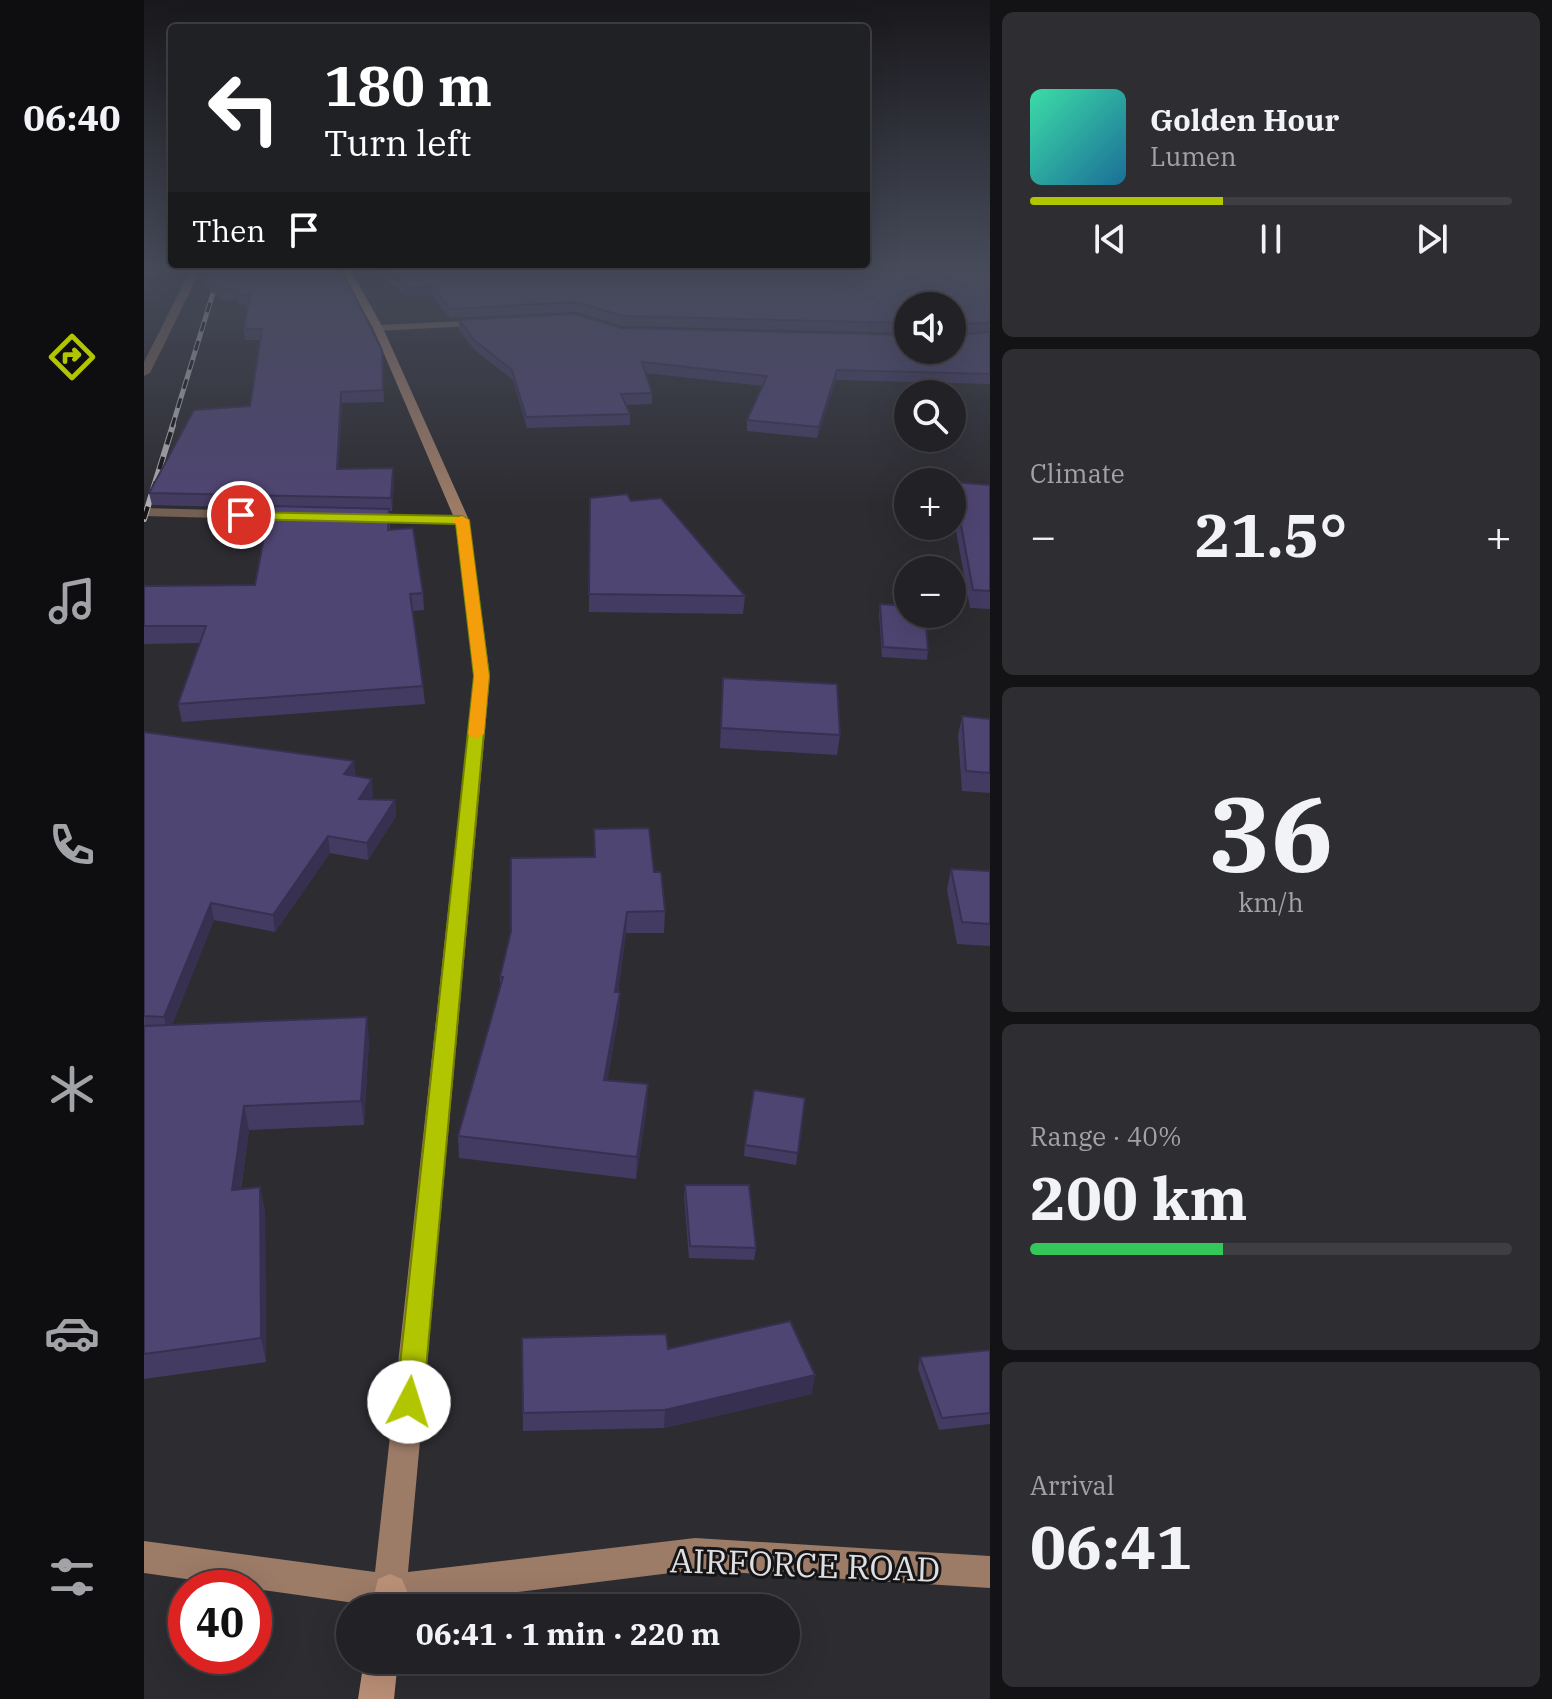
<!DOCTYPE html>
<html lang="en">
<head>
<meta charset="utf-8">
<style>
	:root { --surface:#222125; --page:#2e2e32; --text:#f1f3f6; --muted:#a2a3a7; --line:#3f3e42; --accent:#b1c500 }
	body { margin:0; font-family:"IBM Plex Serif",serif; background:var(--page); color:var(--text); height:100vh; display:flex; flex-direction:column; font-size:30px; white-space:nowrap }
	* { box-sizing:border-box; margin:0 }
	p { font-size:26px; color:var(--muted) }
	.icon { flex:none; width:44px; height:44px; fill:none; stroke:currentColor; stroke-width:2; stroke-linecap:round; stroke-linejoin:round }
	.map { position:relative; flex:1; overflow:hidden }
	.panel { display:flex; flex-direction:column; gap:12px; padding:12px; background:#131214; width:562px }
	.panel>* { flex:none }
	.banner { position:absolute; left:24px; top:24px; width:702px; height:244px; border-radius:8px; box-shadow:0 8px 32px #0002,0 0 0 2px var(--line); background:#202124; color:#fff; overflow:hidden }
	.tools { position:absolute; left:750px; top:292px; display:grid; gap:16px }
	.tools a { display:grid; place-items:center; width:72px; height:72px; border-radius:50%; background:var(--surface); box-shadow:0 8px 32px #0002,0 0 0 2px var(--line); font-size:40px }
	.speed { position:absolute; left:24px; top:1570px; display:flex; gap:16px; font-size:40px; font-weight:700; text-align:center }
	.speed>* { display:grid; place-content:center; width:104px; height:104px; border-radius:50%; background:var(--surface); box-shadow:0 8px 32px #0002,0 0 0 2px var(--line); line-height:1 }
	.speed .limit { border:12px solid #d22; background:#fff; color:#111 }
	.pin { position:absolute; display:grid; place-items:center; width:68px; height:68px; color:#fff; margin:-34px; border:4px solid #fff; border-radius:50%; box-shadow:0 2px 8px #0007 }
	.me { position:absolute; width:88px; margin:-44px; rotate:5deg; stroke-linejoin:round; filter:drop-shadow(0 0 6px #0008) }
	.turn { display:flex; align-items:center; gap:28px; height:168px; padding:0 24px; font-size:36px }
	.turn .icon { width:104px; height:104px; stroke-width:2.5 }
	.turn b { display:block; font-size:56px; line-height:68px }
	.then { display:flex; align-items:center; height:76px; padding:0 24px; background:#0003; gap:16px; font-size:30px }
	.big { font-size:60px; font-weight:800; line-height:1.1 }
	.panel .widget { flex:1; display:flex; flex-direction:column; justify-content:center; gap:12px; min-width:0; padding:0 28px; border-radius:12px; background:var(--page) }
	.panel .dial { align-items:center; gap:0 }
	.dial b { font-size:104px; line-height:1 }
	.song { display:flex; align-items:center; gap:24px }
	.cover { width:96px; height:96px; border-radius:12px; background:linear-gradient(135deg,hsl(160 70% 55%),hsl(200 70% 35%)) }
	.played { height:8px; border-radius:4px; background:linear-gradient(90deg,var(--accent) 40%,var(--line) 40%) }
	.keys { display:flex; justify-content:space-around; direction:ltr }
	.heat { display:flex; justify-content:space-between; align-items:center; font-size:44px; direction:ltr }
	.charge { height:12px; border-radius:6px; background:linear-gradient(90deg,#34c759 40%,var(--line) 0) }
	.trip { position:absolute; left:192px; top:1594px; width:464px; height:80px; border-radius:40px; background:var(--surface); box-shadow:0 8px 32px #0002,0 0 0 2px var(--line); font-weight:800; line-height:80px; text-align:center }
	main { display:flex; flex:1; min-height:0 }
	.tab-bar { display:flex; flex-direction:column; width:144px; justify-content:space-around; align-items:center; background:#0e0d0f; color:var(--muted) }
	.tab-bar .icon { width:56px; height:56px }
	.tab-bar .active { color:var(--accent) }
	.tab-bar b { font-size:36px; color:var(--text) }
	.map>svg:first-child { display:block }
</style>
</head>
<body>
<main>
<nav class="tab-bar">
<b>06:40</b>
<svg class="icon active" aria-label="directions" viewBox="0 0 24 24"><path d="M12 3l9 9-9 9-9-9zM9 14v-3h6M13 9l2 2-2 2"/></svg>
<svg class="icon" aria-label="music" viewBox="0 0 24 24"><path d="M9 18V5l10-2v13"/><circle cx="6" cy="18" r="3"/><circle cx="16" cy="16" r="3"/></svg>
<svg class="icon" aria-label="phone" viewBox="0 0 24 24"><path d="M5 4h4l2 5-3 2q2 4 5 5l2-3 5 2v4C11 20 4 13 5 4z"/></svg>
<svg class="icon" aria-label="climate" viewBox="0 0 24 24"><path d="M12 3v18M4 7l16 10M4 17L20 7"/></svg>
<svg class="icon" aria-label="car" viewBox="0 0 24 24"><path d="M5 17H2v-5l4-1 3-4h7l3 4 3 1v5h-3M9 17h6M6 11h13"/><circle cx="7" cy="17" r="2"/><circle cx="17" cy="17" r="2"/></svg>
<svg class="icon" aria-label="filters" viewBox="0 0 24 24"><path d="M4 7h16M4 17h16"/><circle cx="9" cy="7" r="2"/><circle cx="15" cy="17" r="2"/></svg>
</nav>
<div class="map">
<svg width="846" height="1699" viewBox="0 0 846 1699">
	<rect width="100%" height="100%" fill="#2d2c31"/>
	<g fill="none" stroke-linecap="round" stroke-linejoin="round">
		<!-- street -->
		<g fill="#745f53" fill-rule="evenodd">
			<path d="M 48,267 L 58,267 L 6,373 L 0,376 L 0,362 Z"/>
			<path d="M 342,320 L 347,323 L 346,325 L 234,331 L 229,328 L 234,325 Z"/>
			<path d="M 0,508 L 150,512 L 157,516 L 150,520 L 0,516 Z"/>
			<path d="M 218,514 L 318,516 L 325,520 L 318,524 L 213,521 L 211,518 Z"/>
		</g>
		<!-- secondary -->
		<path fill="#9c7b67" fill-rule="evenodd" d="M 195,267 L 205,267 L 239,328 L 325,520 L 346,676 L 264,1572 L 551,1538 L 846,1556 L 846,1588 L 551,1570 L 246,1608 L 0,1573 L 0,1541 L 231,1572 L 330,676 L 311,520 L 229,328 Z"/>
		<!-- primary -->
		<g fill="#bb9077" fill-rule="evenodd">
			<path d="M 246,1574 L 258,1579 L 263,1591 L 261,1608 L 227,1608 L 234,1579 Z"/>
			<path d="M 220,1660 L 254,1660 L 250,1699 L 214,1699 Z"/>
		</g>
		<!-- rail-far1 casing -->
		<g stroke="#aeadb1" stroke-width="5">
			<path id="rail-far1" d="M 28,427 L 77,267"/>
		</g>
		<!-- rail casing -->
		<g stroke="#aeadb1" stroke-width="6">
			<path id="rail" d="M 0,519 L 29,425"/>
		</g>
		<!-- rail-far1 -->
		<use href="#rail-far1" stroke="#151517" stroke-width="3" stroke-dasharray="10" stroke-linecap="butt"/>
		<!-- rail -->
		<use href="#rail" stroke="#151517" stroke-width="4" stroke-dasharray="13" stroke-linecap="butt"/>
	</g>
	<!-- wall -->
	<g fill="#443b62">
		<path d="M 0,267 L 45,267 L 41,275 L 0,276 Z"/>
		<path d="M 226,267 L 846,267 L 846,384 L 692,380 L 673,438 L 603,431 L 603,420 L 619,386 L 501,373 L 508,393 L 508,404 L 482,405 L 486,414 L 486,425 L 383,428 L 369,380 L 331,350 L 315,330 L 315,320 L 477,328 L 808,350 L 764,306 L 764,333 L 478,326 L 432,312 L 306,318 L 288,295 L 263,296 Z"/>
		<path d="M 53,271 L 238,350 L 240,402 L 198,403 L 194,469 L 250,480 L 248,511 L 246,511 L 246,529 L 279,593 L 280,610 L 268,611 L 279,686 L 281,704 L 38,722 L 34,704 L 56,643 L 0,644 L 0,586 L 111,585 L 125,508 L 8,505 L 5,493 L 106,406 L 116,340 L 101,340 L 100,329 L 104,305 L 95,305 L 94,299 L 78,300 L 55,280 Z"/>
		<path d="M 809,482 L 846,485 L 846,609 L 826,608 L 808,509 Z"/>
		<path d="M 446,498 L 487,501 L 601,596 L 599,614 L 445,612 Z"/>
		<path d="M 736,604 L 784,650 L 783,660 L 738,657 L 735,614 Z"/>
		<path d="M 579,678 L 696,735 L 693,755 L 576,748 Z"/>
		<path d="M 818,716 L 846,719 L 846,793 L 818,791 L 814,736 Z"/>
		<path d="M 0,732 L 211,776 L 229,796 L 227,799 L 251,800 L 252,816 L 224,860 L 186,853 L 131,932 L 70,920 L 28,1025 L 225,1040 L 220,1125 L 105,1130 L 97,1189 L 116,1187 L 121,1211 L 122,1362 L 0,1379 Z"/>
		<path d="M 450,829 L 510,872 L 521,911 L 520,933 L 482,933 L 474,992 L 476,992 L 475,1014 L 463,1080 L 503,1106 L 492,1179 L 315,1158 L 314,1136 L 356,987 L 356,977 L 450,857 Z"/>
		<path d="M 807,869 L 846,871 L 846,946 L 813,944 L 803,890 Z"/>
		<path d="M 661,1098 L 652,1165 L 600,1156 L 601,1145 Z"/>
		<path d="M 541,1185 L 612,1248 L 610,1260 L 545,1258 L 540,1197 Z"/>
		<path d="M 378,1338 L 524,1349 L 668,1394 L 520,1428 L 379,1431 Z"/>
		<path d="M 846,1350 L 846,1424 L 795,1430 L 774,1369 L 776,1357 Z"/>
	</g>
	<!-- shaded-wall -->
	<g fill="#373050">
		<path d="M 39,267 L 45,267 L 41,275 Z"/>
		<path d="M 288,285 L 288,295 L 263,296 L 262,287 Z"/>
		<path d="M 693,370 L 692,380 L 673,438 L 675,427 Z"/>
		<path d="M 197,392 L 198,403 L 194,482 L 193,469 Z"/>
		<path d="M 249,468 L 250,480 L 248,511 L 247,498 Z"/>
		<path d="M 210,761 L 212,778 L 200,774 Z"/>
		<path d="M 228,779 L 229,796 L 216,816 L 215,799 Z"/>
		<path d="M 251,800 L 252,816 L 224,860 L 223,843 Z"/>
		<path d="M 184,836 L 186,853 L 131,932 L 129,915 Z"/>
		<path d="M 67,903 L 70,920 L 24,1035 L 20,1017 Z"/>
		<path d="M 483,912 L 482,933 L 471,1013 L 471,992 Z"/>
		<path d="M 476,992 L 475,1014 L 460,1102 L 460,1080 Z"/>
		<path d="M 223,1017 L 225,1040 L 220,1125 L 217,1101 Z"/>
		<path d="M 504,1084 L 503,1106 L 492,1179 L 493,1157 Z"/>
		<path d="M 100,1106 L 105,1130 L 93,1214 L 88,1190 Z"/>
		<path d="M 116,1187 L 121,1211 L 122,1362 L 117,1338 Z"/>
		<path d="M 671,1375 L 668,1394 L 520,1428 L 521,1410 Z"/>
	</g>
	<!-- building -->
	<g fill="#4f4572" stroke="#373050" stroke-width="2">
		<path d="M 55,267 L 196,267 L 238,350 L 239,390 L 197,392 L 193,469 L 249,468 L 247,498 L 5,493 L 50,410 L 106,406 L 118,329 L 100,329 L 106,294 L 94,295 L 95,289 L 77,290 L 53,271 Z"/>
		<path d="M 237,267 L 846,267 L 846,323 L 808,324 L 808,306 L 764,306 L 764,323 L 479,316 L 432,302 L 306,309 L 288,285 L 262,287 Z"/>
		<path d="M 431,314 L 477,328 L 764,335 L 764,350 L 808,350 L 808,327 L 810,335 L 846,332 L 846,374 L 693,370 L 675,427 L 603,420 L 623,376 L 498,362 L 508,393 L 477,394 L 486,414 L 382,417 L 368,370 L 330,340 L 315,320 Z"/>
		<path d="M 809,482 L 846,485 L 846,591 L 829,590 Z"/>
		<path d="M 483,494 L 487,501 L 517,498 L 601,596 L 445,594 L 446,498 Z"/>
		<path d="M 126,506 L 245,509 L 244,530 L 269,528 L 279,593 L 266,594 L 279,686 L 34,704 L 62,626 L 0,626 L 0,586 L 111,585 Z"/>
		<path d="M 736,604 L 764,606 L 764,614 L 781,614 L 784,650 L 739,647 Z"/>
		<path d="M 579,678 L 693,684 L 696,735 L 577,728 Z"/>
		<path d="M 818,716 L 846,719 L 846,773 L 822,771 Z"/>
		<path d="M 0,732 L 210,761 L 200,774 L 228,779 L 215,799 L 251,800 L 223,843 L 184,836 L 129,915 L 67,903 L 20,1017 L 0,1016 Z"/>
		<path d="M 505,828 L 510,872 L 517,872 L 521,911 L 483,912 L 471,992 L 476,992 L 460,1080 L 504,1084 L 493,1157 L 314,1136 L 359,977 L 356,977 L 367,931 L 367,858 L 451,857 L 450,829 Z"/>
		<path d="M 807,869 L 846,871 L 846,924 L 818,922 Z"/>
		<path d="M 223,1017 L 217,1101 L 100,1106 L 88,1190 L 116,1187 L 117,1338 L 0,1354 L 0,1026 Z"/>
		<path d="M 610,1090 L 661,1098 L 654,1153 L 601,1145 Z"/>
		<path d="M 541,1185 L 605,1185 L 612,1248 L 546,1246 Z"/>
		<path d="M 646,1321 L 671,1375 L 521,1410 L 379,1413 L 378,1338 L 522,1334 L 524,1349 Z"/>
		<path d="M 846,1350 L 846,1413 L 798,1418 L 776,1357 Z"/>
	</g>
	<!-- sky -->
	<linearGradient id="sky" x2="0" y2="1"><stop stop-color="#19181b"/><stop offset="0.53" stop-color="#464b5a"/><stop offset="1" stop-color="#464b5a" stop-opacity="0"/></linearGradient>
	<rect width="846" height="505" fill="url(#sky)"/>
	<!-- route -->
	<path fill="#b1c500" stroke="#738000" stroke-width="2" d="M 92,512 L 318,516 L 325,520 L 345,676 L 279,1402 L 275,1411 L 265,1414 L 256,1411 L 252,1402 L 330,676 L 312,524 L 97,519 L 91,515 Z"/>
	<!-- slow -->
	<path fill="#f59e0b" d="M 318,516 L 325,520 L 345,676 L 340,734 L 332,739 L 324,734 L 330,676 L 312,524 L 306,520 Z"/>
	<g text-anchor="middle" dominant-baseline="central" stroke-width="6" stroke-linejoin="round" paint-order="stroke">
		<!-- near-street labels -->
		<g font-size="34" fill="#dfdee1" stroke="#151517">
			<text transform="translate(661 1564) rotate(2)">AIRFORCE ROAD</text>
		</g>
	</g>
</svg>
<div class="tools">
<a><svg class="icon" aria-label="sound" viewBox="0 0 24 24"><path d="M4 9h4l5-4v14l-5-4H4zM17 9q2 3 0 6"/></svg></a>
<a><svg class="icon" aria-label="search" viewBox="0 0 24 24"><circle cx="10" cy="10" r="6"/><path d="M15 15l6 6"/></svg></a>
<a>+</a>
<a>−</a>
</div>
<div class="speed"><div class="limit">40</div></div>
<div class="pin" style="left:97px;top:515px;background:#d93025"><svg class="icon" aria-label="arrive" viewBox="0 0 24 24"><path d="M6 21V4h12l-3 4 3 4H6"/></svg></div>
<svg class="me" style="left:265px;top:1402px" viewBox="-20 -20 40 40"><circle r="19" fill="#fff"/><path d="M0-13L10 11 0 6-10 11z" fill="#b1c500"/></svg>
<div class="trip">06:41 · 1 min · 220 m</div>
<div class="banner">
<div class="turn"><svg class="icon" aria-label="left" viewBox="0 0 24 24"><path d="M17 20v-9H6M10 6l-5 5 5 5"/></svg><div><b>180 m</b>Turn left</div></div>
<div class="then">Then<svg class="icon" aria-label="arrive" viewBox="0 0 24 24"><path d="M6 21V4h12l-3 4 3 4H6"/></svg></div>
</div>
</div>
<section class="panel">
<div class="widget">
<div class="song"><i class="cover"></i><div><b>Golden Hour</b><p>Lumen</p></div></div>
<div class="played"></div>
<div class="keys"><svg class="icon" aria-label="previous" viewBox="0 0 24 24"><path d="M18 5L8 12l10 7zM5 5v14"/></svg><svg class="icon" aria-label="pause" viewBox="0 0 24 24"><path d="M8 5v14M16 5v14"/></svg><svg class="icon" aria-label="next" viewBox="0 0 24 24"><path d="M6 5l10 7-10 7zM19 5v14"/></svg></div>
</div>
<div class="widget"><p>Climate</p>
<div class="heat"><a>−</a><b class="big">21.5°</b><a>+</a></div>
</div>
<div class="widget dial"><b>36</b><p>km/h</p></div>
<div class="widget"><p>Range · 40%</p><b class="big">200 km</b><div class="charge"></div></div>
<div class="widget"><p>Arrival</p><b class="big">06:41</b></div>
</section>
</main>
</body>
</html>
